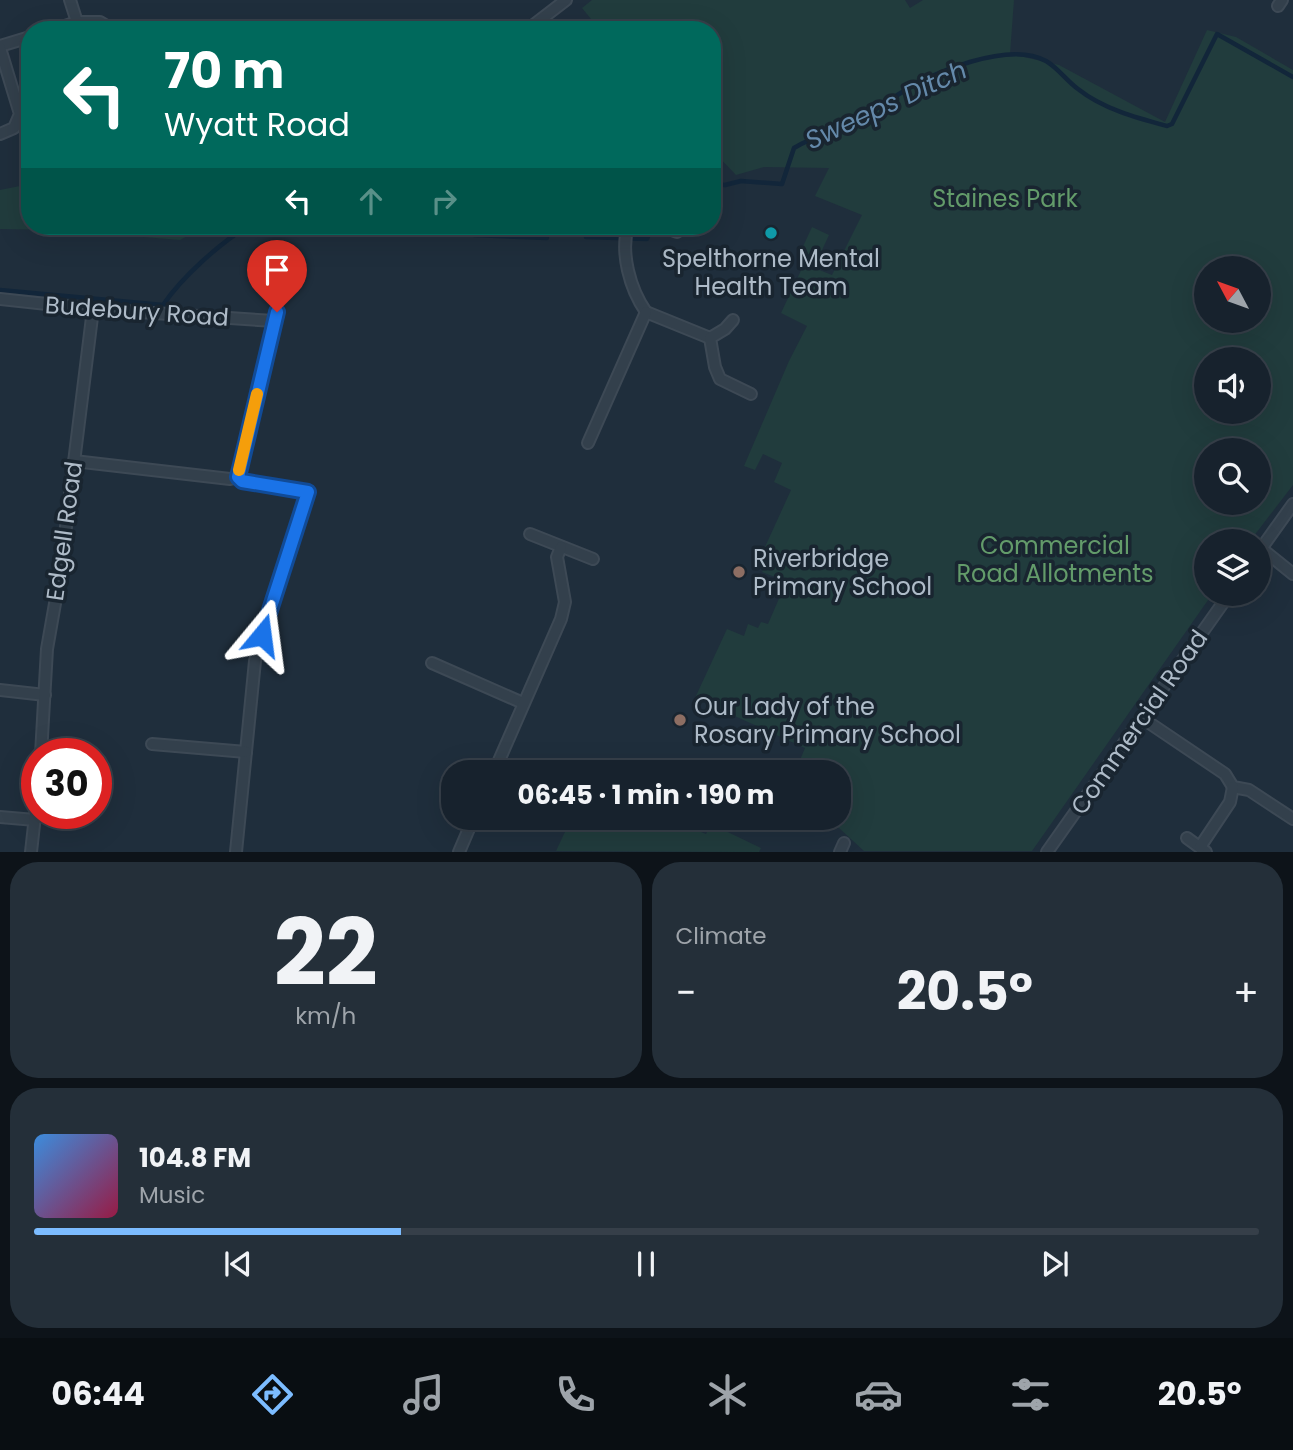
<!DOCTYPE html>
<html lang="en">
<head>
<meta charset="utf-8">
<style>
	:root { --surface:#17222d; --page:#242f39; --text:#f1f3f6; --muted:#9ea4aa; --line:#363f49; --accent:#7cbcff }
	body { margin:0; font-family:Poppins,sans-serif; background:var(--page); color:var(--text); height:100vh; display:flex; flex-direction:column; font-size:26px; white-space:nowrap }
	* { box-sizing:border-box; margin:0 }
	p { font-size:23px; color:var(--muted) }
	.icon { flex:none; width:38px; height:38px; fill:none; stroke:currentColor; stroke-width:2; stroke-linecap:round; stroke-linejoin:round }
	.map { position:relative; height:852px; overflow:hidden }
	.sheet { display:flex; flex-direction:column; gap:10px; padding:10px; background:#0d1319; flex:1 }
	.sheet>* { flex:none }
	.guide { position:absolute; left:21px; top:21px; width:700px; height:214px; border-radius:28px; box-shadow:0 7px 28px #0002,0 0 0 2px var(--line); background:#00695c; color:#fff; overflow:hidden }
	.needle { width:46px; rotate:311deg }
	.tools { position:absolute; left:1194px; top:256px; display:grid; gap:14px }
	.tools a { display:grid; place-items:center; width:77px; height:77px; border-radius:50%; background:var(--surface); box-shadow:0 7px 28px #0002,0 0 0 2px var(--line); font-size:35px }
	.speed { position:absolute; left:21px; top:738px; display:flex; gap:14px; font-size:35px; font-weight:700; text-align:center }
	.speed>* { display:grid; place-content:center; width:91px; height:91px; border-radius:50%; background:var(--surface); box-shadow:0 7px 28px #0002,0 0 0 2px var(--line); line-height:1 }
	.speed .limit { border:10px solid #d22; background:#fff; color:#111 }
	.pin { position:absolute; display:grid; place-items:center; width:60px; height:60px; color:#fff; margin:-72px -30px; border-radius:50% 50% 50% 0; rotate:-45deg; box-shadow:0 0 7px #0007 }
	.pin .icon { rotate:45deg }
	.me { position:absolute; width:77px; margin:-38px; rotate:16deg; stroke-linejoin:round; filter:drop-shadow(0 0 5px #0008) }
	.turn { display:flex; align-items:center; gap:24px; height:147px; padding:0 28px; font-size:32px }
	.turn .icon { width:91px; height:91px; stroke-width:2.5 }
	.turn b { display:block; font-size:49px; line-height:60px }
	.lanes { display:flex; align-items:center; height:66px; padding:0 28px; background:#0003; justify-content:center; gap:35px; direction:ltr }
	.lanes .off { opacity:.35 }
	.big { font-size:52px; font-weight:700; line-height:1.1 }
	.sheet .widget { flex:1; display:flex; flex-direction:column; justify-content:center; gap:10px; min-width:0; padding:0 24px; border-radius:28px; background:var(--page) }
	.sheet .dial { align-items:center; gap:0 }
	.dial b { font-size:91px; line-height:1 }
	.song { display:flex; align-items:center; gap:21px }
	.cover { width:84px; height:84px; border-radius:10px; background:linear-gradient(135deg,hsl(210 70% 55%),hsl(340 70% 35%)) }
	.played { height:7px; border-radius:4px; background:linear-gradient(90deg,var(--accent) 30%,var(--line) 30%) }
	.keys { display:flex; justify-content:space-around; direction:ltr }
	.heat { display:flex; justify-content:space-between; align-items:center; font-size:38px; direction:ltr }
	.sheet .tiles { flex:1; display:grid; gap:10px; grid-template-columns:1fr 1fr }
	.widget:last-child { grid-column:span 2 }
	.trip { position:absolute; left:441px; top:760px; width:410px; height:70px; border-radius:28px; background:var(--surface); box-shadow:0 7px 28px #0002,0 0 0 2px var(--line); font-weight:700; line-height:70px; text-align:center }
	.tab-bar { display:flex; height:112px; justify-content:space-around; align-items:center; background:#090e12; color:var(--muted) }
	.tab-bar .icon { width:49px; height:49px }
	.tab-bar .on { color:var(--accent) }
	.tab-bar b { font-size:32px; color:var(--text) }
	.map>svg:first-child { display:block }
</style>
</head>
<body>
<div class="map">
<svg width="1293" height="852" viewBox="0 0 1293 852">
	<rect width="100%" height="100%" fill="#1f2e3c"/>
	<!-- green -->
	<g fill="#213c3d" fill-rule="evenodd">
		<path d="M 592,0 L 905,0 L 910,8 L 923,0 L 1014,0 L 1010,54 L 1059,65 L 1165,122 L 1207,30 L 1236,37 L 1293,70 L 1293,485 L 1250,541 L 1206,541 L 1206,593 L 1213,593 L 1032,851 L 864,851 L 827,817 L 838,817 L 838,772 L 795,772 L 805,748 L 695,698 L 727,629 L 744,636 L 748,624 L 758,628 L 761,622 L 768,624 L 784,587 L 778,584 L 780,579 L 762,572 L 772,550 L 765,547 L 791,490 L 774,482 L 782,463 L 763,454 L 755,470 L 744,466 L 789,361 L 807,326 L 781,313 L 804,264 L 832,275 L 862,215 L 815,196 L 829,168 L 764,167 L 736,175 L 712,150 L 712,30 L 600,30 L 582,8 ZM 1206,268 L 1258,268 L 1258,320 L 1206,320 ZM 1206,359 L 1258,359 L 1258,411 L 1206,411 ZM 1206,450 L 1258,450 L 1258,502 L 1206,502 Z"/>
		<path d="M 30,184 L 30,226 L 206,226 L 180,240 L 58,230 L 0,229 L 0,190 Z"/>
		<path d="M 812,227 L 829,235 L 817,261 L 800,253 Z"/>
		<path d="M 572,817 L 671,817 L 671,820 L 706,834 L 711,824 L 761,848 L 759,852 L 556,851 Z"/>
	</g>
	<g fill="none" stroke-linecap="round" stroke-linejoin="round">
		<!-- stream -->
		<g stroke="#12263a" stroke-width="4.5">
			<path d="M 712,184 L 725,185 L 741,181 L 782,184 L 794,148 C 814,136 837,130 858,120 C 872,112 885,103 899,94 C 932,73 1008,40 1046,61 C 1058,68 1067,81 1078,89 C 1103,109 1137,118 1167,126 L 1172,124 L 1217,34 L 1293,77"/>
			<path d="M 410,226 L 475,235 L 547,238"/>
			<path d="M 586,237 L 647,239 L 652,226"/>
			<path d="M 0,290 L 163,305 C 182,277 219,244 248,226"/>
		</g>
		<!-- minor casing -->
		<g stroke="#3d4955" stroke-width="14">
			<g id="minor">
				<path d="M 1278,6 L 1282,0"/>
				<path d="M 77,22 L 100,22 L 113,30"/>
				<path d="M 53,30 L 77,22 L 70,0"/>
				<path d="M 527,30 L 566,0"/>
				<path d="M 0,46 L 30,37"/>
				<path d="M 0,48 L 20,114 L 14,128 L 0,134"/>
				<path d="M 628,226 C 620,253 630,289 646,312 L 710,338"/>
				<path d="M 661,226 L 677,232"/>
				<path d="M 0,299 L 93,309 L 274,321"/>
				<path d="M 733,320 L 725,329 L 710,338 L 715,367 L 720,379 L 751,394"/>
				<path d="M 588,443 L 646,312"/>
				<path d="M 74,461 L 230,479 L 238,477 L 242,481 L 308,492 L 270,609 L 255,661 L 236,852"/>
				<path d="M 238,477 L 277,312"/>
				<path d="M 530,534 L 593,559"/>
				<path d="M 1262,549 L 1293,574"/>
				<path d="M 1258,553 L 1293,504"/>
				<path d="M 432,663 L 523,703"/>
				<path d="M 0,690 L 45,695"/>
				<path d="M 1142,718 L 1225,774 L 1233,787 L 1249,790 L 1293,819"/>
				<path d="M 152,744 L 246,752"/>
				<path d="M 41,754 L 47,649 L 60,575 L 93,309"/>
				<path d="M 494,772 L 561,619 L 565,602 L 557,557 L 561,547"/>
				<path d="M 0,817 L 35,820"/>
				<path d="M 1187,838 L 1206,852"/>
				<path d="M 1200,847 L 1230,802 L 1233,787"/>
				<path d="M 31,852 L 37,798"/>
				<path d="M 459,852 L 474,817"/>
				<path d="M 840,852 L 844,843"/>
				<path d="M 1047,852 L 1230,593"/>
			</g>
		</g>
		<!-- minor -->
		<use href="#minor" stroke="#33404c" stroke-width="10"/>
	</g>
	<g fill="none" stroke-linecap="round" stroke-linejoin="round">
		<!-- route casing -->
		<g stroke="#114b97" stroke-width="18">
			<path id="route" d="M 262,635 L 308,492 L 242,481 L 238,477 L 277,312"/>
		</g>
		<!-- route -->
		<use href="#route" stroke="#1a73e8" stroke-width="12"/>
		<!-- slow -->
		<path stroke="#f59e0b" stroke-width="12" d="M 239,470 L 257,394"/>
	</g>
	<!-- markers -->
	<circle fill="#0f9aa8" stroke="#192530" stroke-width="2.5" cx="771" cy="233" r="7"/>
	<g fill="#8d6e63" stroke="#192530" stroke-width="2.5">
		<circle cx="739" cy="572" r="7"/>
		<circle cx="680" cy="720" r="7"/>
	</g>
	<g text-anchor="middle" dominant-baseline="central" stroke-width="7" stroke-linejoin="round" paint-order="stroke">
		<!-- park labels -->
		<g font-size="24" fill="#639b6a" stroke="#192530">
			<text x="1005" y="198">Staines Park</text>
			<text x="1055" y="545">Commercial<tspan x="1055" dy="28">Road Allotments</tspan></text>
		</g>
		<!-- poi labels -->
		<g font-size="24" fill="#aebbc8" stroke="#192530" text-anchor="start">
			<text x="771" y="258" text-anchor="middle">Spelthorne Mental<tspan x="771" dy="28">Health Team</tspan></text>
			<text x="753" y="558">Riverbridge<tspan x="753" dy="28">Primary School</tspan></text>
			<text x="694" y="706">Our Lady of the<tspan x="694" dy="28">Rosary Primary School</tspan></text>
		</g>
		<!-- street labels -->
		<g font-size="24" fill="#aebbc8" stroke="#192530">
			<text transform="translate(137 311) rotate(4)">Budebury Road</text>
			<text transform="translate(64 531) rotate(-82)">Edgell Road</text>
			<text transform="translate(1139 722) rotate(-55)">Commercial Road</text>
		</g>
		<!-- water labels -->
		<g font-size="26" font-style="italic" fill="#6489aa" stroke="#192530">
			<text transform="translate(886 105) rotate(-25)">Sweeps Ditch</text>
		</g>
	</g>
</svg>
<div class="tools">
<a><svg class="needle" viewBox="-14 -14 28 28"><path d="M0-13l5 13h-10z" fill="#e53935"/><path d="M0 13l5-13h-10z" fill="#9ea4aa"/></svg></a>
<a><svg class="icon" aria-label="sound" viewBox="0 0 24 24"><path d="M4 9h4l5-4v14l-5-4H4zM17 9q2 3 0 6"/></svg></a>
<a><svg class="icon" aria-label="search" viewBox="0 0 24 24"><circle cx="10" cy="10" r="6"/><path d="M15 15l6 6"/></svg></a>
<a><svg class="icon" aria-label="layers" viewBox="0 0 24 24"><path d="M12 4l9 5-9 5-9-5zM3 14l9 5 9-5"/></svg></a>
</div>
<div class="speed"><div class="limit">30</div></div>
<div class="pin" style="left:277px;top:312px;background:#d93025"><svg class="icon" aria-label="arrive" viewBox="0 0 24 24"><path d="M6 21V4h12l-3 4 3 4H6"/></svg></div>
<svg class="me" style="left:262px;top:635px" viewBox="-20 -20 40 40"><path d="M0-17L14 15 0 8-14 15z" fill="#1a73e8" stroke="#fff" stroke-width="4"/></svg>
<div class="trip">06:45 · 1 min · 190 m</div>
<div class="guide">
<div class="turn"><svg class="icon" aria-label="left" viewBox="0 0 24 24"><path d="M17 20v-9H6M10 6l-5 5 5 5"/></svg><div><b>70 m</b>Wyatt Road</div></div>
<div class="lanes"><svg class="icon" aria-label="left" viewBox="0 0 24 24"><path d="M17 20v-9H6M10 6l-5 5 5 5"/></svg><svg class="icon off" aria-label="ahead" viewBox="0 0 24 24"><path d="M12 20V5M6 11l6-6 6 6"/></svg><svg class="icon off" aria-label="right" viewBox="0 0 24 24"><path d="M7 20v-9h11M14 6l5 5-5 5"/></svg></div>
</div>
</div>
<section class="sheet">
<div class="tiles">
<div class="widget dial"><b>22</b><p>km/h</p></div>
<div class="widget"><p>Climate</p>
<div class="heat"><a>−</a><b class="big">20.5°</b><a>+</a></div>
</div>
<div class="widget">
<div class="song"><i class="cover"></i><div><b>104.8 FM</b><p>Music</p></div></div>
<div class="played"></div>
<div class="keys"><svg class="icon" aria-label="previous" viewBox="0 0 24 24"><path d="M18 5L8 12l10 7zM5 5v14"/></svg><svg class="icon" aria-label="pause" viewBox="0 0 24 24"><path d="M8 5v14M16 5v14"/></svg><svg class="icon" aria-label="next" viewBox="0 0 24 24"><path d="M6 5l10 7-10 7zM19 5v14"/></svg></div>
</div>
</div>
</section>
<nav class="tab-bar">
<b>06:44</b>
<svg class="icon on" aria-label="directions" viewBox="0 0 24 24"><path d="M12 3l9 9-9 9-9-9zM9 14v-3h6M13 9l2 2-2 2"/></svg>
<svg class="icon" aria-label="music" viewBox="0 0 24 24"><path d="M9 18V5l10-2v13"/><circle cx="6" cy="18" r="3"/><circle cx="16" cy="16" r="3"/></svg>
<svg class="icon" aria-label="phone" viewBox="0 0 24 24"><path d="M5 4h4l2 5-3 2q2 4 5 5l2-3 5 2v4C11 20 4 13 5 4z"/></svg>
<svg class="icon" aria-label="climate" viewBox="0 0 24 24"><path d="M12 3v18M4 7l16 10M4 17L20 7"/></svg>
<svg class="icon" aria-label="car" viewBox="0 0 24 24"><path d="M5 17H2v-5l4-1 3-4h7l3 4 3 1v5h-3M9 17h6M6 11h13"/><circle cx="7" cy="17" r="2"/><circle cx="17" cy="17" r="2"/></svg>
<svg class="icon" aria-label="filters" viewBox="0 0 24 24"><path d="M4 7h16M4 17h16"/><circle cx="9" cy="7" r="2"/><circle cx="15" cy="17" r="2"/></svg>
<b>20.5°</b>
</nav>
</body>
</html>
